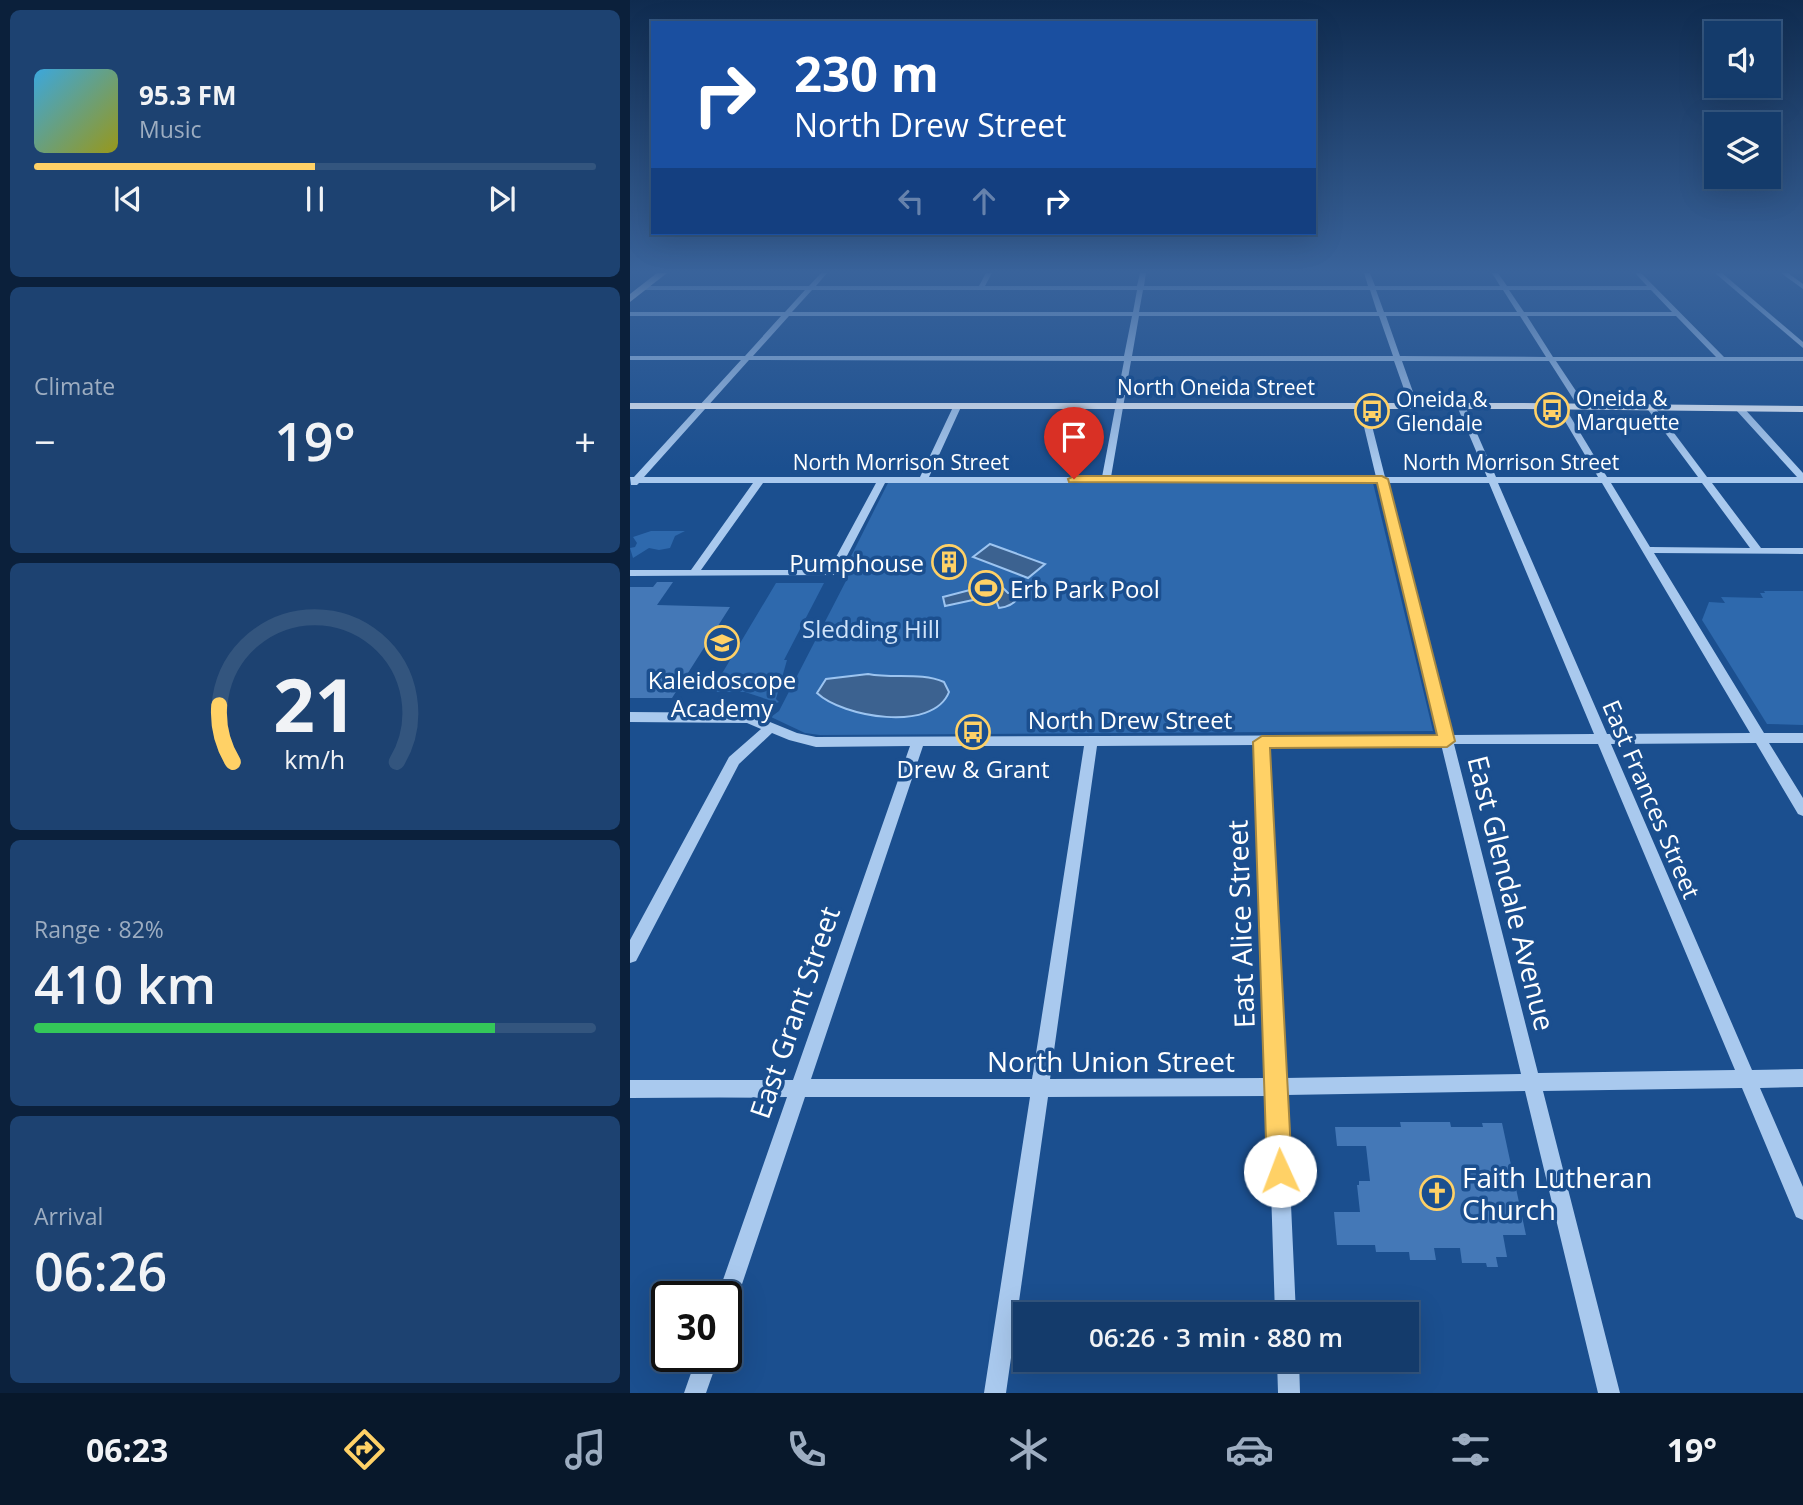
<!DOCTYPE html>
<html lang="en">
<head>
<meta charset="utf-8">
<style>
	:root { --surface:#143b6b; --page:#1d4271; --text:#f1f3f6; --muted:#9dadc1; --line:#33557e; --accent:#ffd166 }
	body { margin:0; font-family:"Open Sans",sans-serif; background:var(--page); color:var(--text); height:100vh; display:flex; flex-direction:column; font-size:26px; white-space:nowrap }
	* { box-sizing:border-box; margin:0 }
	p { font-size:23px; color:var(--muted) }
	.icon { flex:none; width:38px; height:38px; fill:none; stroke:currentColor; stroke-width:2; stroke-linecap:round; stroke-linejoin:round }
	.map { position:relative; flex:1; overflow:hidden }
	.sheet { display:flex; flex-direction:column; gap:10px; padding:10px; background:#0b203b; width:630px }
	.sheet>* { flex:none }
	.hud { position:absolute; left:21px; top:21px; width:665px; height:214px; border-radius:0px; box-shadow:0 7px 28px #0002,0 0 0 2px var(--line); background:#1a4fa0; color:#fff; overflow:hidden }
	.controls { position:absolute; left:1074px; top:21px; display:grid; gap:14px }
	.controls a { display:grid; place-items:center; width:77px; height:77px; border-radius:0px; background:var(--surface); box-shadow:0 7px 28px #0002,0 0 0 2px var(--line); font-size:35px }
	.speed { position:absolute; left:21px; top:1281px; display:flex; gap:14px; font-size:35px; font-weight:700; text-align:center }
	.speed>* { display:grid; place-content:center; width:91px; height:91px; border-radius:50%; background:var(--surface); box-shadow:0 7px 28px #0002,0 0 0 2px var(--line); line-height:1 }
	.speed .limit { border:4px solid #111; border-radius:10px; background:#fff; color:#111 }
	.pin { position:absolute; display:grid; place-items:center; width:60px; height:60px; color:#fff; margin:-72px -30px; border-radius:50% 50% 50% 0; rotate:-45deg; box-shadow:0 0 7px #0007 }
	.pin .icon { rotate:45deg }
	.me { position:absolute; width:77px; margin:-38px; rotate:358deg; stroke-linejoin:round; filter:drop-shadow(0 0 5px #0008) }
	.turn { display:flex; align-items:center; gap:24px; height:147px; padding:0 28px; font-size:32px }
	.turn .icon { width:91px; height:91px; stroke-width:2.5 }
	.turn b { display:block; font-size:49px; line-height:60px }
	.lanes { display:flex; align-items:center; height:66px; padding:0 28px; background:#0003; justify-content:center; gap:35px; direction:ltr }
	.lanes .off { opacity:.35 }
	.big { font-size:52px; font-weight:600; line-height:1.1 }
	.sheet .card { flex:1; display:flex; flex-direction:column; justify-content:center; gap:10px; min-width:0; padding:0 24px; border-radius:10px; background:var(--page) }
	.sheet .dial { align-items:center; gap:0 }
	.dial svg { height:182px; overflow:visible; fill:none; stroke:var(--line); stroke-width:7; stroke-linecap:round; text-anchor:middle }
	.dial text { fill:var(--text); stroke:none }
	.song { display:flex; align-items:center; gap:21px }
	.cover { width:84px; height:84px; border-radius:10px; background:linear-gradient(135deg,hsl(200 70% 55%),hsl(60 70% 35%)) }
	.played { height:7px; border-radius:4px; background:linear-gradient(90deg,var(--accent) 50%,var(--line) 50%) }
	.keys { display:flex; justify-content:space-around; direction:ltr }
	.heat { display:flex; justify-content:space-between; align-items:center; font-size:38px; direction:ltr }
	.charge { height:10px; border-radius:5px; background:linear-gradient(90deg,#34c759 82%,var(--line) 0) }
	.trip { position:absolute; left:383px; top:1302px; width:406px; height:70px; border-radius:0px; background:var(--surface); box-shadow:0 7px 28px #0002,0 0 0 2px var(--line); font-weight:600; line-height:70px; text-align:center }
	.dock { display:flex; height:112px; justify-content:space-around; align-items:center; background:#08182b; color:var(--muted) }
	.dock .icon { width:49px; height:49px }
	.dock .active { color:var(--accent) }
	.dock b { font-size:32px; color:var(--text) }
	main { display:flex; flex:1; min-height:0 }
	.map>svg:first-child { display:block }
</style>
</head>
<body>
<main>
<section class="sheet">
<div class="card">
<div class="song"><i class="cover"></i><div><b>95.3 FM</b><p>Music</p></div></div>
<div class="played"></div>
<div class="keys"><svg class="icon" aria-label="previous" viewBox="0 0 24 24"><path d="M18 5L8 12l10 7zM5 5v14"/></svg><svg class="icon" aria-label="pause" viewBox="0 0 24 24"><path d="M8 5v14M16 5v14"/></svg><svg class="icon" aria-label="next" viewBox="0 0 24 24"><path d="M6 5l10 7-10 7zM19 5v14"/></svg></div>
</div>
<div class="card"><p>Climate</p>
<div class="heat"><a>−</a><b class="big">19°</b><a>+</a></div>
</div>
<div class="card dial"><svg viewBox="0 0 100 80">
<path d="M14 69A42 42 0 1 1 86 69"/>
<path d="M14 69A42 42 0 0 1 8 44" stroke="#ffd166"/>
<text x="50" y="56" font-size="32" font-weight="700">21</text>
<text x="50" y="72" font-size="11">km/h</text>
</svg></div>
<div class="card"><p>Range · 82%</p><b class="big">410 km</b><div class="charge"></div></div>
<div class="card"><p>Arrival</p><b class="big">06:26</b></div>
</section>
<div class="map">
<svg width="1173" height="1393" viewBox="0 0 1173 1393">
	<rect width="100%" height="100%" fill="#1b4f8f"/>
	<!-- green -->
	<g fill="#2e69ad">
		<path d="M 258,483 L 743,483 L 803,731 L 190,735 L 175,733 L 141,717 L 149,711 L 217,579 L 210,578 Z"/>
		<path d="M 21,531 L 55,531 L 45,536 L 40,548 L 29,550 L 19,548 L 3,558 L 0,548 L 5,547 L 7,543 L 3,537 Z"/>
		<path d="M 146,583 L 194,583 L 154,660 L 157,660 L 146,699 L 149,702 L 144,704 L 142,701 L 115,692 L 81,692 Z"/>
		<path d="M 1134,591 L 1173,591 L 1173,725 L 1137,724 L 1072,620 L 1079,602 L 1095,603 L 1091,597 L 1133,598 L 1130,593 L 1135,593 Z"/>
	</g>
	<!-- water -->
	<g fill="#3c6290" stroke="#9cc4f0" stroke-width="2">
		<path d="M 360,544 L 415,564 L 398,578 L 343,557 Z"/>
		<path d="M 359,585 L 373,588 L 378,593 L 390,593 C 387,603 378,607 369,608 L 366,600 L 346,594 L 342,596 L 343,600 L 315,606 L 313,597 Z"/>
		<path d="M 238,674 C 265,679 290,672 314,682 L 319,692 C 303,733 212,717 187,693 L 196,679 Z"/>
	</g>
	<!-- building -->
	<g fill="#4478b7">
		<path d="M 320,551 L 333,556 L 331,558 L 334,560 L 322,568 L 316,569 L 303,564 Z"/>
		<path d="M 27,582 L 43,582 L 27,605 L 100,607 L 42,698 L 0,698 L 0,587 L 23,587 Z"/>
		<path d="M 770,1122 L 820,1122 L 821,1127 L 853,1127 L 852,1123 L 872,1123 L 896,1235 L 873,1235 L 877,1257 L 866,1257 L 868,1267 L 857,1267 L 856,1263 L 832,1263 L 830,1248 L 804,1248 L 806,1260 L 780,1260 L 779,1252 L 746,1252 L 745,1245 L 707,1245 L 704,1212 L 730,1212 L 727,1185 L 729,1185 L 729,1181 L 740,1181 L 736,1146 L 707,1146 L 705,1127 L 771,1127 Z"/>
	</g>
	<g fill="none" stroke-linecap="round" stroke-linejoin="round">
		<!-- minor -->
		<g fill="#a9c9ee" fill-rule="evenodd">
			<path d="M 191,273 L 197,273 L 186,286 L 349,286 L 356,273 L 362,273 L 355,286 L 507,286 L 510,273 L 516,273 L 514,286 L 738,286 L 734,273 L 740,273 L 745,286 L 870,286 L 862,273 L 868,273 L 877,286 L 1017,286 L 1005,273 L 1011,273 L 1094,357 L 1173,357 L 1173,361 L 926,361 L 956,406 L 952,408 L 949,408 L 919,361 L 772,361 L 788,406 L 784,408 L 780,406 L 764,361 L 501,361 L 481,477 L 746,477 L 729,406 L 733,404 L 737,406 L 755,477 L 857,477 L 827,406 L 831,404 L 835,406 L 866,477 L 968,477 L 926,406 L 930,404 L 934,406 L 977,477 L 1068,477 L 1016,407 L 1020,405 L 1023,405 L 1077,477 L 1167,477 L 1106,410 L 1106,406 L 1112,406 L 1173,473 L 1173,483 L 1082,483 L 1131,548 L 1173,548 L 1173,554 L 1024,553 L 1134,733 L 1173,733 L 1173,743 L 1139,743 L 1173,798 L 1173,816 L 1168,814 L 1126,743 L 981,744 L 1122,1070 L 1173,1069 L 1173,1087 L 1130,1088 L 1173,1187 L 1173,1220 L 1166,1217 L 1112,1088 L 913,1091 L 990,1393 L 968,1393 L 895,1091 L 656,1095 L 666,1314 L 645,1314 L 638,1096 L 418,1097 L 376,1393 L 354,1393 L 400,1097 L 175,1097 L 106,1302 L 103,1309 L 96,1312 L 96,1297 L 87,1297 L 157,1097 L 0,1098 L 0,1080 L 163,1080 L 280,746 L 186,747 L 159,740 L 142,733 L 109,764 L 6,961 L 0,963 L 0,940 L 99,757 L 131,729 L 117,723 L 0,722 L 0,712 L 118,713 L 167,733 L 186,737 L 809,735 L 748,483 L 255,483 L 207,575 L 0,576 L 0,570 L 61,570 L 123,483 L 9,483 L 7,485 L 1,485 L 0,477 L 4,477 L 111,360 L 0,360 L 0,356 L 115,356 L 151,316 L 0,316 L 0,312 L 155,312 L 175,290 L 14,290 L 11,288 L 14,286 L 179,286 ZM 182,290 L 507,290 L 503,312 L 162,312 ZM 513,290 L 740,290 L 747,312 L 509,312 ZM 746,290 L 873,290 L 887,312 L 754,312 ZM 879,290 L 1021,290 L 1042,312 L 894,312 ZM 159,316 L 502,316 L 494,356 L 123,356 ZM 509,316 L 749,316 L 763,356 L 502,356 ZM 756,316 L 890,316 L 916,357 L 770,356 ZM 897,316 L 1046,316 L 1086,357 L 923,357 ZM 119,360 L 494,361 L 472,477 L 299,477 L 331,407 L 327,405 L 323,407 L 290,477 L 14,477 ZM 133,483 L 246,483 L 199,570 L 71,570 ZM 757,483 L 859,483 L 964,734 L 821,735 ZM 868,483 L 972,483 L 1120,733 L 977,734 ZM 981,483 L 1072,483 L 1120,548 L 1020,547 ZM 811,744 L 891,1074 L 655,1078 L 639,745 ZM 824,744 L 968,744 L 1105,1070 L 908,1073 ZM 626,745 L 637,1078 L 420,1079 L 467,746 ZM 293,746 L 454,746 L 402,1079 L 181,1079 Z"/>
			<path d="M 1085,273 L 1092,273 L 1173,342 L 1173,348 Z"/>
			<path d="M 1151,273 L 1158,273 L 1173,284 L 1173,289 Z"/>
			<path d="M 67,1356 L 89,1356 L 76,1393 L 54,1393 Z"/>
			<path d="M 647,1360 L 669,1360 L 670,1393 L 648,1393 Z"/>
		</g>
		<!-- major -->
		<g fill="#f0f6ff" fill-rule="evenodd">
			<path d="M 27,273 L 37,273 L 0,302 L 0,294 Z"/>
			<path d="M 0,403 L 891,403 L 1173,406 L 1173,412 L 891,409 L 0,409 Z"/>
		</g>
	</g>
	<!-- sky -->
	<linearGradient id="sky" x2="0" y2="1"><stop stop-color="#0f2b4f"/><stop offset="0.58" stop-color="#39639b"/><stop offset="1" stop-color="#39639b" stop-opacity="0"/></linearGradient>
	<rect width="1173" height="468" fill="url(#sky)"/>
	<!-- route -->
	<path fill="#ffd166" stroke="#a68842" stroke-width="2" d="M 444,476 L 752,476 L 758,479 L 825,741 L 817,747 L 640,748 L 662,1171 L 659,1180 L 650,1184 L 641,1180 L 637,1171 L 623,742 L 632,736 L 807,735 L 747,483 L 439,482 L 438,479 Z"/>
	<!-- icons -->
	<defs>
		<g id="bus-ring" transform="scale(1.75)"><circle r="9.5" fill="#1b4f8f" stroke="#ffd166" stroke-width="1.5"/><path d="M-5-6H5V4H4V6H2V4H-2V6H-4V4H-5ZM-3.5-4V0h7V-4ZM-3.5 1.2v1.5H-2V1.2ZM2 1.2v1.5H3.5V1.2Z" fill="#ffd166"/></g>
		<g id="building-ring" transform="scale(1.75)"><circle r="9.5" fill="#1b4f8f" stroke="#ffd166" stroke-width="1.5"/><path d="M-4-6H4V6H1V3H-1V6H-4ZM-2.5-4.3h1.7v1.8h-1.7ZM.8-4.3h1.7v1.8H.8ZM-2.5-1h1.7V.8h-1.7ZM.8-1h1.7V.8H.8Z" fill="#ffd166"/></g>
		<g id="stadium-ring" transform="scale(1.75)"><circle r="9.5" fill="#1b4f8f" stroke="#ffd166" stroke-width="1.5"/><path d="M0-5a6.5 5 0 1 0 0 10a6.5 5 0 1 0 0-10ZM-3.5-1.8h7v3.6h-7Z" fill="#ffd166"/></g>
		<g id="school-ring" transform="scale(1.75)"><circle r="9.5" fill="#1b4f8f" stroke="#ffd166" stroke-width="1.5"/><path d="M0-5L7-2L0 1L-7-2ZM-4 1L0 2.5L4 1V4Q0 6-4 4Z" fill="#ffd166"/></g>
		<g id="church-ring" transform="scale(1.75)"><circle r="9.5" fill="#1b4f8f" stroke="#ffd166" stroke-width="1.5"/><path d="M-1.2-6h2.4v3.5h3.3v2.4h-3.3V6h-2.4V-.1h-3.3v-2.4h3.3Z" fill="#ffd166"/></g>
	</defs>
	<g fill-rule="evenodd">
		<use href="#bus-ring" x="922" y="410"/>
		<use href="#bus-ring" x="742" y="411"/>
		<use href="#building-ring" x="319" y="562"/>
		<use href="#stadium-ring" x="356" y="588"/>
		<use href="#school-ring" x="92" y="643"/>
		<use href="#bus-ring" x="343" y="732"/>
		<use href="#church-ring" x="807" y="1193"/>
	</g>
	<g text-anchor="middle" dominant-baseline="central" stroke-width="7" stroke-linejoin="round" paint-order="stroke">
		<!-- far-street labels -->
		<g font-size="21" fill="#fff" stroke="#1b4f8f">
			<text x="586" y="387">North Oneida Street</text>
			<text x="271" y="462">North Morrison Street</text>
			<text x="881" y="462">North Morrison Street</text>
		</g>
		<!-- far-poi labels -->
		<g font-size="21" fill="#fff" stroke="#1b4f8f" text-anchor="start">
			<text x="946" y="398">Oneida &amp;<tspan x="946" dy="24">Marquette</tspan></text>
			<text x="766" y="399">Oneida &amp;<tspan x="766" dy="24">Glendale</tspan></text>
		</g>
		<!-- poi labels -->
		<g font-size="24" fill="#fff" stroke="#1b4f8f">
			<text x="294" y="562" text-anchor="end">Pumphouse</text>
			<text x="380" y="588" text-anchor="start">Erb Park Pool</text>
			<text x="92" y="679">Kaleidoscope<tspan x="92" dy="28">Academy</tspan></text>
			<text x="343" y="768">Drew &amp; Grant</text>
		</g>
		<!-- park labels -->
		<g font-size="24" fill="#cfe3fa" stroke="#1b4f8f">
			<text x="241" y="628">Sledding Hill</text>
		</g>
		<!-- street labels -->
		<g font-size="24" fill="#fff" stroke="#1b4f8f">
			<text x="500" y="719">North Drew Street</text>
			<text transform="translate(1022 799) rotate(67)">East Frances Street</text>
		</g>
		<!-- near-street labels -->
		<g font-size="28" fill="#fff" stroke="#1b4f8f">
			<text transform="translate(882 893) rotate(76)">East Glendale Avenue</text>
			<text transform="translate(610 924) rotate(-92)">East Alice Street</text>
			<text transform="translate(164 1012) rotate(-71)">East Grant Street</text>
			<text x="481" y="1061">North Union Street</text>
		</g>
		<!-- near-poi labels -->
		<g font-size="28" fill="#fff" stroke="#1b4f8f" text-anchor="start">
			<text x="832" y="1177">Faith Lutheran<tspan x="832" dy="32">Church</tspan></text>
		</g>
	</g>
</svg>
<div class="controls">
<a><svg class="icon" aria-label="sound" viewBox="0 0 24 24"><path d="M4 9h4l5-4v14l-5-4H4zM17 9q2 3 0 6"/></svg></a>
<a><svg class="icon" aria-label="layers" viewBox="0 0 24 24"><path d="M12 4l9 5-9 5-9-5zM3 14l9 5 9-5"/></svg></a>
</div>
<div class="speed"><div class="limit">30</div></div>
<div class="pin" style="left:444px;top:479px;background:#d93025"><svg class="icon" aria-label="arrive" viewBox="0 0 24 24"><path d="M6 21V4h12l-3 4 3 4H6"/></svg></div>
<svg class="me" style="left:650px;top:1171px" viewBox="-20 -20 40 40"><circle r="19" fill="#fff"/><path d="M0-13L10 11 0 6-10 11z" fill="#ffd166"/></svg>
<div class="trip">06:26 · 3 min · 880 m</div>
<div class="hud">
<div class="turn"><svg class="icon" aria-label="right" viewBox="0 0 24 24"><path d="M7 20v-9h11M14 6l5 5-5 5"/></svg><div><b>230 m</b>North Drew Street</div></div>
<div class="lanes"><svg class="icon off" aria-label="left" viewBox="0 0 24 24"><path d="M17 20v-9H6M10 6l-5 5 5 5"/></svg><svg class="icon off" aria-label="ahead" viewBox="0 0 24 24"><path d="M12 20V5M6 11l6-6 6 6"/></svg><svg class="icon" aria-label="right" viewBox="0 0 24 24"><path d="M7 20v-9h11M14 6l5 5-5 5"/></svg></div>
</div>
</div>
</main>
<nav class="dock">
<b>06:23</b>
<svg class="icon active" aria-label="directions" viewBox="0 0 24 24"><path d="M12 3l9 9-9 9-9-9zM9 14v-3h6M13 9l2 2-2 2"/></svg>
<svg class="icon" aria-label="music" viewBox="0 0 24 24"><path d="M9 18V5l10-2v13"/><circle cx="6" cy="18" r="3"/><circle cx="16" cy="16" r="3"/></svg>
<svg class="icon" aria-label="phone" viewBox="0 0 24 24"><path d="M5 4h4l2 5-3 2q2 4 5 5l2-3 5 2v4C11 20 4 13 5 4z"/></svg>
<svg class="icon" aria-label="climate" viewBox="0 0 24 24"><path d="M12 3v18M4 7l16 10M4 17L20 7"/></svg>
<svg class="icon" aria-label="car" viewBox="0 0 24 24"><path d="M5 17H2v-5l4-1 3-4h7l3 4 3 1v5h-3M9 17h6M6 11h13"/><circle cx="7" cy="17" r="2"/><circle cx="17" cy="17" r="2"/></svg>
<svg class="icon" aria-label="filters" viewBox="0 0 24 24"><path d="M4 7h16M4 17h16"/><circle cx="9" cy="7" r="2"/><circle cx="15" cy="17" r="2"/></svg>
<b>19°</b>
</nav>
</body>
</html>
